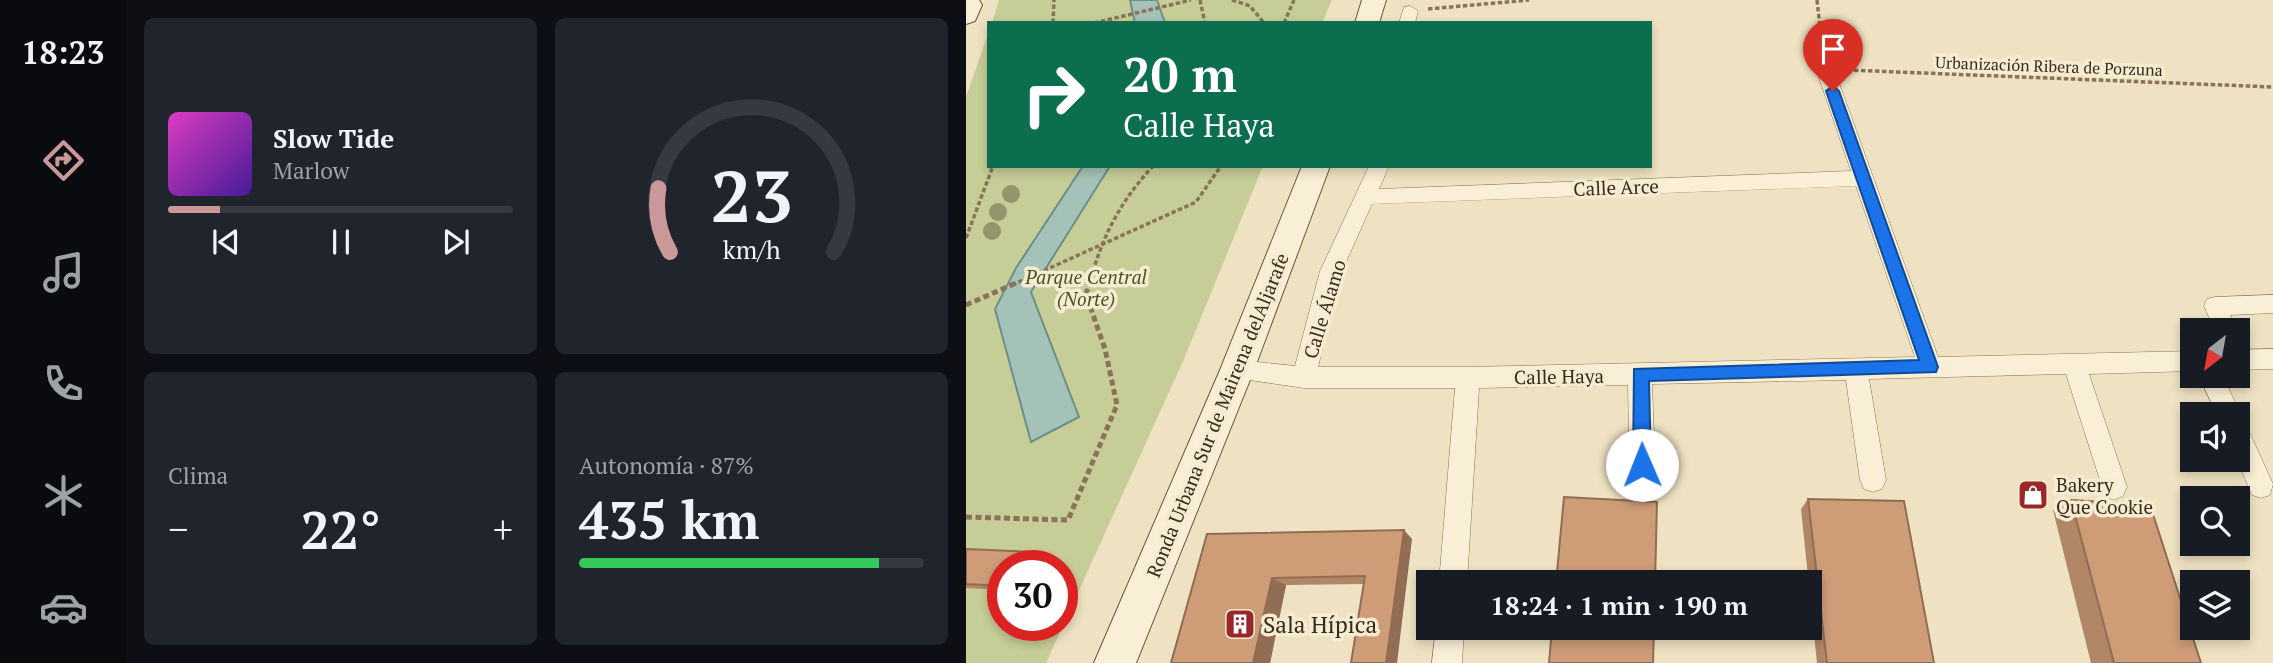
<!DOCTYPE html>
<html lang="es">
<head>
<meta charset="utf-8">
<style>
	:root { --surface:#171b24; --page:#20242c; --text:#f1f3f6; --muted:#9ea1a6; --line:#363941; --accent:#ca9899 }
	body { margin:0; font-family:"PT Serif",serif; background:var(--page); color:var(--text); height:100vh; display:flex; flex-direction:column; font-size:26px; white-space:nowrap }
	* { box-sizing:border-box; margin:0 }
	p { font-size:23px; color:var(--muted) }
	.icon { flex:none; width:38px; height:38px; fill:none; stroke:currentColor; stroke-width:2; stroke-linecap:round; stroke-linejoin:round }
	.map { position:relative; flex:1; overflow:hidden }
	.details { display:flex; flex-direction:column; gap:18px; padding:18px; background:#0d0f14; width:840px }
	.details>* { flex:none }
	.banner { position:absolute; left:21px; top:21px; width:665px; height:147px; border-radius:0px; box-shadow:0 4px 10px #0003; background:#0b6e4f; color:#fff; overflow:hidden }
	.needle { width:46px; rotate:211deg }
	.controls { position:absolute; left:1214px; top:318px; display:grid; gap:14px }
	.controls a { display:grid; place-items:center; width:70px; height:70px; border-radius:0px; background:var(--surface); box-shadow:0 4px 10px #0003; font-size:35px }
	.speed { position:absolute; left:21px; top:550px; display:flex; gap:14px; font-size:35px; font-weight:700; text-align:center }
	.speed>* { display:grid; place-content:center; width:91px; height:91px; border-radius:50%; background:var(--surface); box-shadow:0 4px 10px #0003; line-height:1 }
	.speed .limit { border:10px solid #d22; background:#fff; color:#111 }
	.pin { position:absolute; display:grid; place-items:center; width:60px; height:60px; color:#fff; margin:-72px -30px; border-radius:50% 50% 50% 0; rotate:-45deg; box-shadow:0 0 7px #0007 }
	.pin .icon { rotate:45deg }
	.me { position:absolute; width:77px; margin:-38px; rotate:359deg; stroke-linejoin:round; filter:drop-shadow(0 0 5px #0008) }
	.turn { display:flex; align-items:center; gap:24px; height:147px; padding:0 21px; font-size:32px }
	.turn .icon { width:91px; height:91px; stroke-width:2.5 }
	.turn b { display:block; font-size:49px; line-height:60px }
	.big { font-size:52px; font-weight:700; line-height:1.1 }
	.details .widget { flex:1; display:flex; flex-direction:column; justify-content:center; gap:10px; min-width:0; padding:0 24px; border-radius:10px; background:var(--page) }
	.details .dial { align-items:center; gap:0 }
	.dial svg { height:182px; overflow:visible; fill:none; stroke:var(--line); stroke-width:7; stroke-linecap:round; text-anchor:middle }
	.dial text { fill:var(--text); stroke:none }
	.song { display:flex; align-items:center; gap:21px }
	.cover { width:84px; height:84px; border-radius:10px; background:linear-gradient(135deg,hsl(310 70% 55%),hsl(260 70% 35%)) }
	.played { height:7px; border-radius:4px; background:linear-gradient(90deg,var(--accent) 15%,var(--line) 15%) }
	.keys { display:flex; justify-content:space-around; direction:ltr }
	.heat { display:flex; justify-content:space-between; align-items:center; font-size:38px; direction:ltr }
	.charge { height:10px; border-radius:5px; background:linear-gradient(90deg,#34c759 87%,var(--line) 0) }
	.details .tiles { flex:1; display:grid; gap:18px; grid-template-columns:repeat(2,1fr) }
	.trip { position:absolute; left:450px; top:570px; width:406px; height:70px; border-radius:0px; background:var(--surface); box-shadow:0 4px 10px #0003; font-weight:700; line-height:70px; text-align:center }
	main { display:flex; flex:1; min-height:0 }
	.menu { display:flex; flex-direction:column; width:126px; justify-content:space-around; align-items:center; background:#090b0e; color:var(--muted) }
	.menu .icon { width:49px; height:49px }
	.menu .active { color:var(--accent) }
	.menu b { font-size:32px; color:var(--text) }
	.map>svg:first-child { display:block }
</style>
</head>
<body>
<main>
<nav class="menu">
<b>18:23</b>
<svg class="icon active" aria-label="directions" viewBox="0 0 24 24"><path d="M12 3l9 9-9 9-9-9zM9 14v-3h6M13 9l2 2-2 2"/></svg>
<svg class="icon" aria-label="music" viewBox="0 0 24 24"><path d="M9 18V5l10-2v13"/><circle cx="6" cy="18" r="3"/><circle cx="16" cy="16" r="3"/></svg>
<svg class="icon" aria-label="phone" viewBox="0 0 24 24"><path d="M5 4h4l2 5-3 2q2 4 5 5l2-3 5 2v4C11 20 4 13 5 4z"/></svg>
<svg class="icon" aria-label="climate" viewBox="0 0 24 24"><path d="M12 3v18M4 7l16 10M4 17L20 7"/></svg>
<svg class="icon" aria-label="car" viewBox="0 0 24 24"><path d="M5 17H2v-5l4-1 3-4h7l3 4 3 1v5h-3M9 17h6M6 11h13"/><circle cx="7" cy="17" r="2"/><circle cx="17" cy="17" r="2"/></svg>
</nav>
<section class="details">
<div class="tiles">
<div class="widget">
<div class="song"><i class="cover"></i><div><b>Slow Tide</b><p>Marlow</p></div></div>
<div class="played"></div>
<div class="keys"><svg class="icon" aria-label="previous" viewBox="0 0 24 24"><path d="M18 5L8 12l10 7zM5 5v14"/></svg><svg class="icon" aria-label="pause" viewBox="0 0 24 24"><path d="M8 5v14M16 5v14"/></svg><svg class="icon" aria-label="next" viewBox="0 0 24 24"><path d="M6 5l10 7-10 7zM19 5v14"/></svg></div>
</div>
<div class="widget dial"><svg viewBox="0 0 100 80">
<path d="M14 69A42 42 0 1 1 86 69"/>
<path d="M14 69A42 42 0 0 1 9 41" stroke="#ca9899"/>
<text x="50" y="56" font-size="32" font-weight="700">23</text>
<text x="50" y="72" font-size="11">km/h</text>
</svg></div>
<div class="widget"><p>Clima</p>
<div class="heat"><a>−</a><b class="big">22°</b><a>+</a></div>
</div>
<div class="widget"><p>Autonomía · 87%</p><b class="big">435 km</b><div class="charge"></div></div>
</div>
</section>
<div class="map">
<svg width="1307" height="663" viewBox="0 0 1307 663">
	<rect width="100%" height="100%" fill="#efe2c2"/>
	<!-- green -->
	<g fill="#c6cd96" fill-rule="evenodd">
		<path d="M 33,0 L 366,0 L 356,23 L 26,23 Z"/>
		<path d="M 23,31 L 23,166 L 297,166 L 218,359 L 80,663 L 0,663 L 0,97 ZM 37,565 L 96,565 L 96,625 L 37,625 Z"/>
	</g>
	<!-- water -->
	<g fill="#a5c2b9" stroke="#6b9087" stroke-width="2">
		<path d="M 164,0 L 191,0 L 199,23 L 169,23 Z"/>
		<path d="M 117,166 L 144,166 L 65,292 L 113,417 L 65,442 L 29,309 L 50,268 Z"/>
	</g>
	<g fill="none" stroke-linecap="round" stroke-linejoin="round">
		<!-- street casing -->
		<g stroke="#897359" stroke-width="1">
			<g id="street">
				<path d="M 444,6 L 452,11 L 449,23 L 433,23 L 438,7 Z"/>
				<path d="M 859,63 L 868,69 L 972,357 L 1227,351 L 1227,371 L 1123,374 L 1161,487 L 1157,496 L 1148,500 L 1139,496 L 1100,374 L 903,379 L 920,480 L 916,489 L 907,492 L 898,489 L 894,480 L 880,380 L 686,384 L 690,489 L 686,498 L 677,502 L 668,498 L 664,489 L 662,385 L 513,388 L 501,583 L 473,583 L 489,388 L 338,388 L 263,377 L 259,370 L 263,363 L 271,360 L 329,366 L 354,271 L 403,166 L 423,166 L 413,189 L 885,171 L 850,69 ZM 890,186 L 949,357 L 502,367 L 352,367 L 376,271 L 406,204 Z"/>
				<path d="M 1307,295 L 1307,313 L 1264,315 L 1271,331 L 1249,331 L 1238,306 L 1241,299 L 1249,297 Z"/>
				<path d="M 1307,349 L 1307,369 L 1272,370 L 1272,350 Z"/>
				<path d="M 1233,376 L 1257,376 L 1275,415 L 1272,422 L 1272,415 L 1251,415 Z"/>
				<path d="M 1272,424 L 1281,427 L 1307,484 L 1304,495 L 1295,498 L 1286,495 L 1271,460 Z"/>
				<path d="M 470,628 L 498,628 L 496,663 L 466,663 Z"/>
			</g>
		</g>
		<!-- secondary casing -->
		<g stroke="#6b543c" stroke-width="2">
			<g id="secondary">
				<path d="M 0,0 L 13,0 L 16,5 L 9,21 L 0,24 Z"/>
				<path d="M 396,0 L 420,0 L 413,23 L 389,23 Z"/>
				<path d="M 336,166 L 364,166 L 288,370 L 170,663 L 128,663 L 254,370 Z"/>
			</g>
		</g>
		<!-- path-far1 -->
		<g stroke="#897359" stroke-width="3.5" stroke-dasharray="4.5 2.5" stroke-linecap="butt">
			<path d="M 234,0 L 239,23"/>
			<path d="M 266,0 L 284,6 L 298,23"/>
			<path d="M 851,0 L 857,54"/>
			<path d="M 462,9 L 563,0"/>
			<path d="M 87,23 L 88,0"/>
			<path d="M 128,23 L 225,0"/>
			<path d="M 318,23 L 328,0"/>
			<path d="M 881,70 L 1307,87"/>
			<path d="M 0,238 L 27,166"/>
			<path d="M 46,285 L 230,202 L 255,166"/>
			<path d="M 123,285 C 136,237 153,203 187,166"/>
		</g>
		<!-- path -->
		<g stroke="#897359" stroke-width="5" stroke-dasharray="6 3.5" stroke-linecap="butt">
			<path d="M 0,305 L 50,283"/>
			<path d="M 0,517 L 102,520 L 151,405 L 139,349 L 120,295 L 123,283"/>
		</g>
		<!-- street -->
		<use href="#street" fill="#f9efd6" fill-rule="evenodd"/>
		<!-- secondary -->
		<use href="#secondary" fill="#f9efd6" fill-rule="evenodd"/>
	</g>
	<!-- trees -->
	<g fill="#94956b">
		<circle cx="45" cy="194" r="9"/>
		<circle cx="32" cy="212" r="9"/>
		<circle cx="26" cy="231" r="9"/>
	</g>
	<!-- wall -->
	<g fill="#b18666">
		<path d="M 842,499 L 968,663 L 851,663 L 835,509 Z"/>
		<path d="M 1105,500 L 1235,663 L 1125,663 L 1087,510 Z"/>
		<path d="M 241,534 L 446,539 L 397,584 L 320,585 L 304,663 L 205,663 Z"/>
		<path d="M 0,549 L 87,559 L 37,565 L 37,590 L 0,588 Z"/>
	</g>
	<!-- shaded-wall -->
	<g fill="#906d53">
		<path d="M 438,530 L 446,539 L 431,663 L 420,663 Z"/>
		<path d="M 68,552 L 87,559 L 84,565 L 62,565 Z"/>
		<path d="M 306,578 L 320,585 L 304,663 L 287,663 Z"/>
	</g>
	<!-- building -->
	<g fill="#ce9c77" stroke="#906d53" stroke-width="2">
		<path d="M 598,497 L 691,502 L 689,583 L 590,583 Z"/>
		<path d="M 842,499 L 938,501 L 968,663 L 861,663 Z"/>
		<path d="M 1105,500 L 1184,505 L 1235,663 L 1148,663 Z"/>
		<path d="M 438,530 L 420,663 L 385,663 L 399,576 L 306,578 L 287,663 L 205,663 L 241,534 Z"/>
		<path d="M 0,549 L 68,552 L 62,565 L 37,565 L 37,586 L 0,584 Z"/>
		<path d="M 586,628 L 688,628 L 687,663 L 583,663 Z"/>
	</g>
	<!-- route -->
	<path fill="#1a73e8" stroke="#114b97" stroke-width="2" d="M 867,86 L 873,91 L 972,367 L 970,372 L 683,381 L 685,465 L 682,471 L 676,473 L 670,471 L 667,465 L 668,369 L 953,360 L 860,91 Z"/>
	<!-- icons -->
	<defs>
		<g id="shop-square" transform="scale(1.575)"><rect x="-9" y="-9" width="18" height="18" rx="4" fill="#9a2828" stroke="#f6ecd2"/><path d="M-5-2.5h2.3a2.7 3.5 0 0 1 5.4 0H5L5.5 6h-11ZM-1.5-2.5h3a1.5 2.3 0 0 0-3 0Z" fill="#fff"/></g>
		<g id="building-square" transform="scale(1.575)"><rect x="-9" y="-9" width="18" height="18" rx="4" fill="#9a2828" stroke="#f6ecd2"/><path d="M-4-6H4V6H1V3H-1V6H-4ZM-2.5-4.3h1.7v1.8h-1.7ZM.8-4.3h1.7v1.8H.8ZM-2.5-1h1.7V.8h-1.7ZM.8-1h1.7V.8H.8Z" fill="#fff"/></g>
	</defs>
	<g fill-rule="evenodd">
		<use href="#shop-square" x="1067" y="495"/>
		<use href="#building-square" x="274" y="624"/>
	</g>
	<g text-anchor="middle" dominant-baseline="central" stroke-width="7" stroke-linejoin="round" paint-order="stroke">
		<!-- far-street labels -->
		<g font-size="16" fill="#392b1d" stroke="#f6ecd2">
			<text transform="translate(1083 66) rotate(2)">Urbanización Ribera de Porzuna</text>
		</g>
		<!-- street labels -->
		<g font-size="19" fill="#392b1d" stroke="#f6ecd2">
			<text transform="translate(650 187) rotate(-2)">Calle Arce</text>
			<text transform="translate(358 309) rotate(-73)">Calle Álamo</text>
			<text transform="translate(593 376) rotate(-1)">Calle Haya</text>
			<text transform="translate(251 415) rotate(-68)">Ronda Urbana Sur de Mairena delAljarafe</text>
		</g>
		<!-- park labels -->
		<g font-size="19" font-style="italic" fill="#495624" stroke="#f6ecd2">
			<text x="120" y="276">Parque Central<tspan x="120" dy="22">(Norte)</tspan></text>
		</g>
		<!-- poi labels -->
		<g font-size="19" fill="#392b1d" stroke="#f6ecd2" text-anchor="start">
			<text x="1090" y="484">Bakery<tspan x="1090" dy="22">Que Cookie</tspan></text>
		</g>
		<!-- near-poi labels -->
		<g font-size="23" fill="#392b1d" stroke="#f6ecd2" text-anchor="start">
			<text x="297" y="624">Sala Hípica</text>
		</g>
	</g>
</svg>
<div class="controls">
<a><svg class="needle" viewBox="-14 -14 28 28"><path d="M0-13l5 13h-10z" fill="#e53935"/><path d="M0 13l5-13h-10z" fill="#9ea1a6"/></svg></a>
<a><svg class="icon" aria-label="sound" viewBox="0 0 24 24"><path d="M4 9h4l5-4v14l-5-4H4zM17 9q2 3 0 6"/></svg></a>
<a><svg class="icon" aria-label="search" viewBox="0 0 24 24"><circle cx="10" cy="10" r="6"/><path d="M15 15l6 6"/></svg></a>
<a><svg class="icon" aria-label="layers" viewBox="0 0 24 24"><path d="M12 4l9 5-9 5-9-5zM3 14l9 5 9-5"/></svg></a>
</div>
<div class="speed"><div class="limit">30</div></div>
<div class="pin" style="left:867px;top:91px;background:#d93025"><svg class="icon" aria-label="arrive" viewBox="0 0 24 24"><path d="M6 21V4h12l-3 4 3 4H6"/></svg></div>
<svg class="me" style="left:676px;top:465px" viewBox="-20 -20 40 40"><circle r="19" fill="#fff"/><path d="M0-13L10 11 0 6-10 11z" fill="#1a73e8"/></svg>
<div class="trip">18:24 · 1 min · 190 m</div>
<div class="banner">
<div class="turn"><svg class="icon" aria-label="right" viewBox="0 0 24 24"><path d="M7 20v-9h11M14 6l5 5-5 5"/></svg><div><b>20 m</b>Calle Haya</div></div>
</div>
</div>
</main>
</body>
</html>
